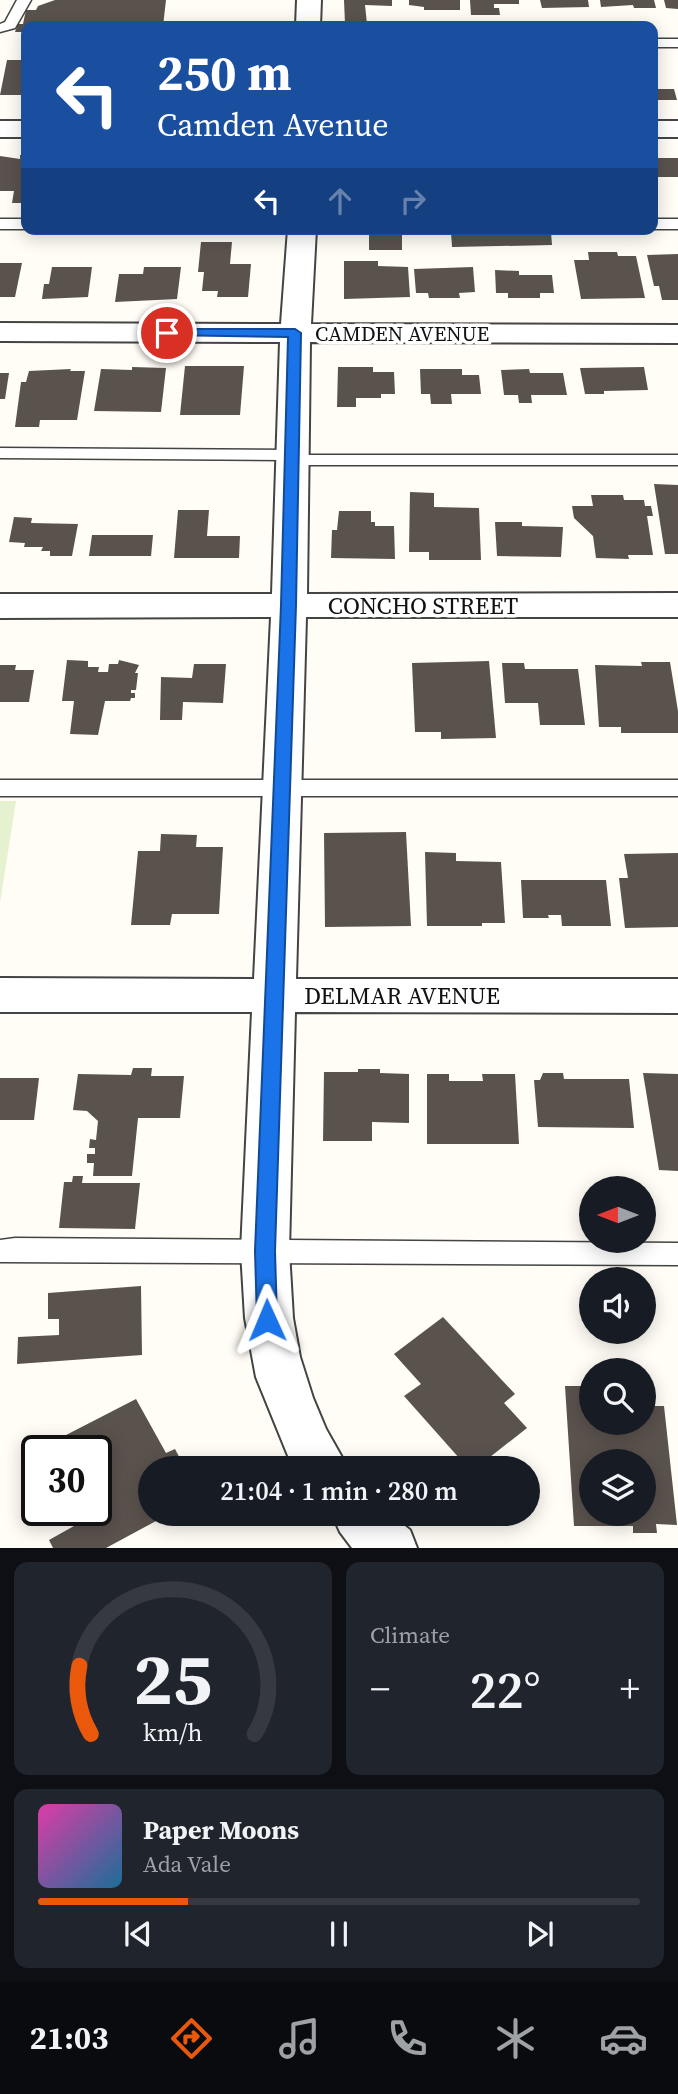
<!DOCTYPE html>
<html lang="en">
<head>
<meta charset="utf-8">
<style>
	:root { --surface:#171b24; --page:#20242c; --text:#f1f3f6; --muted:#9ea1a6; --line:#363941; --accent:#ea580c }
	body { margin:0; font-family:"Source Serif 4",serif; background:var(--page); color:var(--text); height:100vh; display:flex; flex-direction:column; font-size:26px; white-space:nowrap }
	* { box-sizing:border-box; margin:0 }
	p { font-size:23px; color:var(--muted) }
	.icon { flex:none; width:38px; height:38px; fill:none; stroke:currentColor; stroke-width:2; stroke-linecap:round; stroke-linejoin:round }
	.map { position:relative; height:1548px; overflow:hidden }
	.panel { display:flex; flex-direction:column; gap:14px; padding:14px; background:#0d0f14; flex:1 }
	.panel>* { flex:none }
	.banner { position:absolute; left:21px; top:21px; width:637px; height:214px; border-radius:14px; box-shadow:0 4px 18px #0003; background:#1a4fa0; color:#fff; overflow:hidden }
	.needle { width:46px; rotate:270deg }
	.fabs { position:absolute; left:579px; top:1176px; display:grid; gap:14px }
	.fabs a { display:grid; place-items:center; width:77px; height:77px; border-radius:50%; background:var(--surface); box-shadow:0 4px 18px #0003; font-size:35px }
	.speed { position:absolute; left:21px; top:1435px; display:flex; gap:14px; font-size:35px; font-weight:700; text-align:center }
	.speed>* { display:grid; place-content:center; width:91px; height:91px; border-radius:50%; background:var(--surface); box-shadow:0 4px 18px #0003; line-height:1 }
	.speed .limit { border:4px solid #111; border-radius:10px; background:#fff; color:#111 }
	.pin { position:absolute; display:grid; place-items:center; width:60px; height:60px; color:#fff; margin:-30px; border:4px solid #fff; border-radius:50%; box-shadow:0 2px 7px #0007 }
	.me { position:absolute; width:77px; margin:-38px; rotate:359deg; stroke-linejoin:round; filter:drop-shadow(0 0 5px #0008) }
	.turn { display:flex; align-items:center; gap:24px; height:147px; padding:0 21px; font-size:32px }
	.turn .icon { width:91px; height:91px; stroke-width:2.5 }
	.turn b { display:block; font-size:49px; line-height:60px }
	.lanes { display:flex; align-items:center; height:66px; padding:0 21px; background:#0003; justify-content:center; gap:35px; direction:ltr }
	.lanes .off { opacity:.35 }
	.big { font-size:52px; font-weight:600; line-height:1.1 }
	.panel .card { flex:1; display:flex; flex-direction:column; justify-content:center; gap:10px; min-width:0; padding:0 24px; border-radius:14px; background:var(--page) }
	.panel .dial { align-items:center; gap:0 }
	.dial svg { height:182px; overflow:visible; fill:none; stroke:var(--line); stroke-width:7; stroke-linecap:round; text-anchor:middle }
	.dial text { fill:var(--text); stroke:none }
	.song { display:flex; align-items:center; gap:21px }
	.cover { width:84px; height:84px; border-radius:10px; background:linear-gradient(135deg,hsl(320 70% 55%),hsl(200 70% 35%)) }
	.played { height:7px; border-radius:4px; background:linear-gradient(90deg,var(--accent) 25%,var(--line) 25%) }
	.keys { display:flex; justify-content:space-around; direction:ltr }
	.heat { display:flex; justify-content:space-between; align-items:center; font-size:38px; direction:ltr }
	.panel .tiles { flex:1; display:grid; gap:14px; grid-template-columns:1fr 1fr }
	.card:last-child { grid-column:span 2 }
	.trip { position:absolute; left:138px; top:1456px; width:402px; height:70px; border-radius:35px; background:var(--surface); box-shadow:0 4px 18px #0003; font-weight:600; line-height:70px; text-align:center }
	.dock { display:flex; height:112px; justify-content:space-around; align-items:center; background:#090b0e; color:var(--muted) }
	.dock .icon { width:49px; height:49px }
	.dock .current { color:var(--accent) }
	.dock b { font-size:32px; color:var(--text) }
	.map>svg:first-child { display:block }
</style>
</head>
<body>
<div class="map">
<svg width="678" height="1548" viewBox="0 0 678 1548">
	<rect width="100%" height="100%" fill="#fffdf5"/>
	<!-- pitch -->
	<path fill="#e6f2cf" d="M 0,801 L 16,801 L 0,903 Z"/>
	<!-- building -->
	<g fill="#5a524d" fill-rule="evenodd">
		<path d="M 55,0 L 166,0 L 163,26 L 26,26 L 26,32 L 15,32 L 18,24 L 23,24 L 26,10 L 36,10 L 38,6 Z"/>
		<path d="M 344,0 L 392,0 L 392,6 L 365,5 L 367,24 L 345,24 Z"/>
		<path d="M 409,0 L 460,0 L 460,10 L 424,10 L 424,7 L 409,5 Z"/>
		<path d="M 470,0 L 519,0 L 519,4 L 494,4 L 494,8 L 499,8 L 500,15 L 471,15 Z"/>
		<path d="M 540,0 L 588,0 L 589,7 L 542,8 Z"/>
		<path d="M 600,0 L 654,0 L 656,8 L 634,8 L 633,5 L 601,7 Z"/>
		<path d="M 664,0 L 678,0 L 678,9 L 666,8 Z"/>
		<path d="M 7,60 L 26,60 L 26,95 L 0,95 Z"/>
		<path d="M 653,74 L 657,89 L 674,89 L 677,100 L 653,100 Z"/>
		<path d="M 20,155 L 26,155 L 26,203 L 12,203 L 14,191 L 0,191 L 0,156 L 20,159 Z"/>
		<rect x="653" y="158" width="25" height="19"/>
		<rect x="369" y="229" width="33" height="21"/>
		<path d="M 451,232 L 551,232 L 552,245 L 452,247 Z"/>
		<path d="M 201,242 L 232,242 L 230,264 L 251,264 L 248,297 L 217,297 L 218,291 L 202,291 L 204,272 L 198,272 Z"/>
		<path d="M 588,252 L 617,252 L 618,256 L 636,256 L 645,298 L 581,299 L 574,260 L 589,260 Z"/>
		<path d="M 678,254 L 678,300 L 662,300 L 659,286 L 654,286 L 647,255 Z"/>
		<path d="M 344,261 L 378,261 L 378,266 L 408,267 L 410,297 L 344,299 Z"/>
		<path d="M 0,263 L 22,263 L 15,297 L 0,297 Z"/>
		<path d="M 52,267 L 92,267 L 88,297 L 42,299 L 44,284 L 49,284 Z"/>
		<path d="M 144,267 L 181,267 L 177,299 L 115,302 L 119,274 L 143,274 Z"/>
		<path d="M 473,267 L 475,292 L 459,293 L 460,298 L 429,298 L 428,293 L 416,293 L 414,269 Z"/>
		<path d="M 495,270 L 519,271 L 519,275 L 552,275 L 554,293 L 540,293 L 540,298 L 508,298 L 508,293 L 496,293 Z"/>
		<path d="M 185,366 L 244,366 L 240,415 L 180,415 Z"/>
		<path d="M 132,367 L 166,368 L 161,412 L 94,411 L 101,369 L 132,370 Z"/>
		<path d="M 338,367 L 373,367 L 373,372 L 394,372 L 395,394 L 381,394 L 381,398 L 356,398 L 356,407 L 337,407 Z"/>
		<path d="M 644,367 L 648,390 L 604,391 L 604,394 L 585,394 L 580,368 Z"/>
		<path d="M 71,369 L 70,371 L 85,371 L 77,420 L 40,420 L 39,427 L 15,427 L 21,382 L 26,382 L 29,371 Z"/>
		<path d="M 420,369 L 462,369 L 462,375 L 479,375 L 481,394 L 451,394 L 452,404 L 431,404 L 430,394 L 421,394 Z"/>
		<path d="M 529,369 L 530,373 L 563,373 L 567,395 L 531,395 L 532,403 L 519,403 L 518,395 L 504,395 L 501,370 Z"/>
		<path d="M 0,373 L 9,373 L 5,399 L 0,399 Z"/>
		<path d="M 654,484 L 678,485 L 678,554 L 665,554 Z"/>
		<path d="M 410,492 L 434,493 L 434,507 L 479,508 L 481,560 L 429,560 L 429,552 L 409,552 Z"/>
		<path d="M 591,495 L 623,495 L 624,500 L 644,500 L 645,506 L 651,506 L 653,516 L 647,516 L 653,555 L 628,555 L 629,559 L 596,558 L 593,536 L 574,518 L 572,506 L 593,506 Z"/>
		<path d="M 178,510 L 209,510 L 207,536 L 240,536 L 239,558 L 174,558 Z"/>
		<path d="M 339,511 L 371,511 L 371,522 L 375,522 L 375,526 L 394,526 L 395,559 L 331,558 L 332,530 L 337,530 Z"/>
		<path d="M 14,517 L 32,518 L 31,523 L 78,524 L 72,556 L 50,556 L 50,551 L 41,551 L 43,547 L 24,547 L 25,543 L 9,542 Z"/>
		<path d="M 495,522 L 522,522 L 522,526 L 563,527 L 561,557 L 497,556 Z"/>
		<path d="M 92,535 L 153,535 L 151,556 L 89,556 Z"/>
		<path d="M 67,660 L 88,661 L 88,667 L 99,667 L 98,672 L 108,672 L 109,664 L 118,664 L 119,660 L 139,665 L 135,673 L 138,673 L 136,690 L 131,690 L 131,693 L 135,693 L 135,698 L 131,698 L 130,701 L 105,701 L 98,735 L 70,734 L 74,701 L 62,701 Z"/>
		<path d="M 489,661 L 496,738 L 441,739 L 441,732 L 415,732 L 412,663 Z"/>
		<path d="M 641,662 L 670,662 L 678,711 L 678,733 L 621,733 L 621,727 L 599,727 L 595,665 L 642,666 Z"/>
		<path d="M 502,663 L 524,663 L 525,669 L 578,669 L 585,725 L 540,725 L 538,703 L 505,703 Z"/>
		<path d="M 194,664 L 226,664 L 223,703 L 183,702 L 182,720 L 160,720 L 161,677 L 192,678 Z"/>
		<path d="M 0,665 L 16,665 L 15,670 L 34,670 L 29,702 L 0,702 Z"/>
		<path d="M 406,832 L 411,926 L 325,927 L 324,833 Z"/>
		<path d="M 161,834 L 197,835 L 196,847 L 223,847 L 219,914 L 172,914 L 170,925 L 131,925 L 138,851 L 160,851 Z"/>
		<path d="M 425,852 L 456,853 L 456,861 L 501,862 L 505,923 L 482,923 L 482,926 L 427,926 Z"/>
		<path d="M 678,853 L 678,927 L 625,928 L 619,878 L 628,878 L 624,854 Z"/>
		<path d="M 521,880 L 606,880 L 611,926 L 562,926 L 561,915 L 548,915 L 549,918 L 523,918 Z"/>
		<path d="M 133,1068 L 152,1068 L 151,1076 L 184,1076 L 180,1118 L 138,1118 L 132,1176 L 93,1176 L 94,1163 L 87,1163 L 87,1154 L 95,1154 L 95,1148 L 89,1148 L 90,1139 L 96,1140 L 98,1121 L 87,1111 L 73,1110 L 78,1074 L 131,1075 Z"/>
		<path d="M 358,1069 L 380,1069 L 380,1073 L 409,1074 L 409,1123 L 372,1122 L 372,1141 L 323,1141 L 324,1072 L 358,1072 Z"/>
		<path d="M 543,1073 L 563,1073 L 564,1079 L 629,1079 L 634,1128 L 538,1127 L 534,1080 L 540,1080 Z"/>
		<path d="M 643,1073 L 678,1074 L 678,1171 L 659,1170 Z"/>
		<path d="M 427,1074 L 449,1074 L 449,1081 L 483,1081 L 482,1074 L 515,1074 L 519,1144 L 427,1144 Z"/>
		<path d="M 0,1078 L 39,1078 L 34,1120 L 0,1120 Z"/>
		<path d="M 73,1176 L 83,1176 L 82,1183 L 140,1183 L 135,1229 L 59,1228 L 64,1182 L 72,1182 Z"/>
		<path d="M 141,1286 L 142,1355 L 17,1364 L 18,1337 L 59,1335 L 59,1319 L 48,1319 L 48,1293 Z"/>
		<path d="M 443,1317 L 515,1394 L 504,1403 L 527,1428 L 476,1468 L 468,1468 L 404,1396 L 421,1384 L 394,1354 Z"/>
		<path d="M 565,1386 L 592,1386 L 592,1423 L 644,1423 L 644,1396 L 653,1396 L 655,1406 L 664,1406 L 677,1525 L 656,1524 L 657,1533 L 633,1533 L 633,1526 L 574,1526 ZM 592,1461 L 644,1461 L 644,1514 L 592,1514 Z"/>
		<path d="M 136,1399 L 166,1453 L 175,1449 L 185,1468 L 150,1468 L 150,1514 L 169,1514 L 106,1548 L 53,1548 L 49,1540 L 74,1526 L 66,1510 L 96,1510 L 96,1451 L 35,1451 Z"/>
	</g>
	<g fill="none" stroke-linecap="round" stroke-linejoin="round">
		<!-- lane casing -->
		<g stroke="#444" stroke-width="3">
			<g id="lane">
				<path d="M 17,0 L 31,0 L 15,28 L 0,32 L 0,24 L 5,22 Z"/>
				<rect x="653" y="39" width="25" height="8"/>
				<rect x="0" y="219" width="26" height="10"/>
				<rect x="653" y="219" width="25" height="10"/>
				<path d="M 0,448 L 291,450 L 300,455 L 678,455 L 678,465 L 291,465 L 282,460 L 0,458 Z"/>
				<rect x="0" y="780" width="678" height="16"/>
				<path d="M 15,1238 L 678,1243 L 678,1265 L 0,1262 L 0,1240 Z"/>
			</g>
		</g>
		<!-- street casing -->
		<g stroke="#444" stroke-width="4">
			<g id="street">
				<path d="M 297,0 L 321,0 L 320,26 L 296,26 Z"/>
				<rect x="0" y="121" width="26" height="16"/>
				<rect x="653" y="121" width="25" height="16"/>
				<path d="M 288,229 L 316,229 L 311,324 L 678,325 L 678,343 L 310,342 L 307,594 L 678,593 L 678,617 L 306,617 L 296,979 L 678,979 L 678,1013 L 295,1012 L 289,1251 L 293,1318 L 300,1357 L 313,1398 L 326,1429 L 348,1468 L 293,1468 L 256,1377 L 245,1318 L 241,1251 L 252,1012 L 0,1012 L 0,978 L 254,979 L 271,617 L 0,618 L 0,594 L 272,594 L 280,342 L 0,341 L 0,323 L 281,324 Z"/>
				<path d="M 332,1514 L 390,1514 L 410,1530 L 417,1548 L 352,1548 L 340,1532 Z"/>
			</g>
		</g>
		<!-- lane -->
		<use href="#lane" fill="#fff" fill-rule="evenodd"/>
		<!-- street -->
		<use href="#street" fill="#fff" fill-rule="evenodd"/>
	</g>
	<!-- route -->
	<path fill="#1a73e8" stroke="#114b97" stroke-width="2" d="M 167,329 L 295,329 L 301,333 L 296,605 L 275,1251 L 277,1320 L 274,1326 L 267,1329 L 260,1326 L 257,1320 L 255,1251 L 281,605 L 288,337 L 163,335 L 161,333 Z"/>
	<g text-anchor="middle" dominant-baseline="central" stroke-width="7" stroke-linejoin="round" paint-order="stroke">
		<!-- far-street labels -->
		<g font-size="21" fill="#111" stroke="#fff">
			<text x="402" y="333">CAMDEN AVENUE</text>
		</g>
		<!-- street labels -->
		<g font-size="24" fill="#111" stroke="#fff">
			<text x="423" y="605">CONCHO STREET</text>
			<text x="402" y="995">DELMAR AVENUE</text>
		</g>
	</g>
</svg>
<div class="fabs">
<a><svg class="needle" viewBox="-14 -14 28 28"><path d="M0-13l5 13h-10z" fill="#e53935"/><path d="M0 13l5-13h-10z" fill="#9ea1a6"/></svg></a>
<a><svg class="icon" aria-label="sound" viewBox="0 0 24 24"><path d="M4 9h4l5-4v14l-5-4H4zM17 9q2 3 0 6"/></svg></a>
<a><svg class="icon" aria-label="search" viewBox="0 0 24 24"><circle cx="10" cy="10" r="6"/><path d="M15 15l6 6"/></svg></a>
<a><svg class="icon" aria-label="layers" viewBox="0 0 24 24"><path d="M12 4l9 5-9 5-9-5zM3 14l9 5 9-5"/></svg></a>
</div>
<div class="speed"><div class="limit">30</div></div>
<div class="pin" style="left:167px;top:333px;background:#d93025"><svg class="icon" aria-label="arrive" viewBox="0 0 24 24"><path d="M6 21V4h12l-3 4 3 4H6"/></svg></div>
<svg class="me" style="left:267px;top:1320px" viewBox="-20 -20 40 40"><path d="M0-17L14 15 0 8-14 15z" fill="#1a73e8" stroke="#fff" stroke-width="4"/></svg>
<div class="trip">21:04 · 1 min · 280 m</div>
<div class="banner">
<div class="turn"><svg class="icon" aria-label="left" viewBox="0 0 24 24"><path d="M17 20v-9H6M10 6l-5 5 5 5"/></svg><div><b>250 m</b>Camden Avenue</div></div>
<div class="lanes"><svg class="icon" aria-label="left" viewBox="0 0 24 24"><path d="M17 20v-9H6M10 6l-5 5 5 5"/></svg><svg class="icon off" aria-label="ahead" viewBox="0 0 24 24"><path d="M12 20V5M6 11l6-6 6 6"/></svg><svg class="icon off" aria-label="right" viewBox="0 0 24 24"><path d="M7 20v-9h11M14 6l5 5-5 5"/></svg></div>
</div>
</div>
<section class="panel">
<div class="tiles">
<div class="card dial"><svg viewBox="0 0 100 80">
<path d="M14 69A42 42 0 1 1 86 69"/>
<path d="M14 69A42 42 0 0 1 9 39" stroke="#ea580c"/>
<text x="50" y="56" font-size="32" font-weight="700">25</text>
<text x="50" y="72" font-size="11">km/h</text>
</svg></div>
<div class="card"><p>Climate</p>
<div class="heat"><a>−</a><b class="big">22°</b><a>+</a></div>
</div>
<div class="card">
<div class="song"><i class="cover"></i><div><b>Paper Moons</b><p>Ada Vale</p></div></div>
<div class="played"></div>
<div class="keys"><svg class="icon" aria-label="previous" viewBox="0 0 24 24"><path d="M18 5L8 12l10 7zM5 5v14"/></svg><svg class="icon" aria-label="pause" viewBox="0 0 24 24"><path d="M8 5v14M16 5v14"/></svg><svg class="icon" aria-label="next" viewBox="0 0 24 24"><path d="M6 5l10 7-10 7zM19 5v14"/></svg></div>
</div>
</div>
</section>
<nav class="dock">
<b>21:03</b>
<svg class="icon current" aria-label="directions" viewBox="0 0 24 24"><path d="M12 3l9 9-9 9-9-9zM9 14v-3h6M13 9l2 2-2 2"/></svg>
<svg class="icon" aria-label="music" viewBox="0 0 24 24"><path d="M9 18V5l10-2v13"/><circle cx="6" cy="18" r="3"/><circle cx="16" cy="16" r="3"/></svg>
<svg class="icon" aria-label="phone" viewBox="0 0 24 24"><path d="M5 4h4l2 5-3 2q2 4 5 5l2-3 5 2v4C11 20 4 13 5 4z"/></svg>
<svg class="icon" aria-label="climate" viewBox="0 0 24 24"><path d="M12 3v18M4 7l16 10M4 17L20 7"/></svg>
<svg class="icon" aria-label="car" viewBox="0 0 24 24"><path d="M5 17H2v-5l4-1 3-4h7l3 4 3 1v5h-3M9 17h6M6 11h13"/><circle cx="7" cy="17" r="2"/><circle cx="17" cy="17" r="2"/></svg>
</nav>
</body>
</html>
